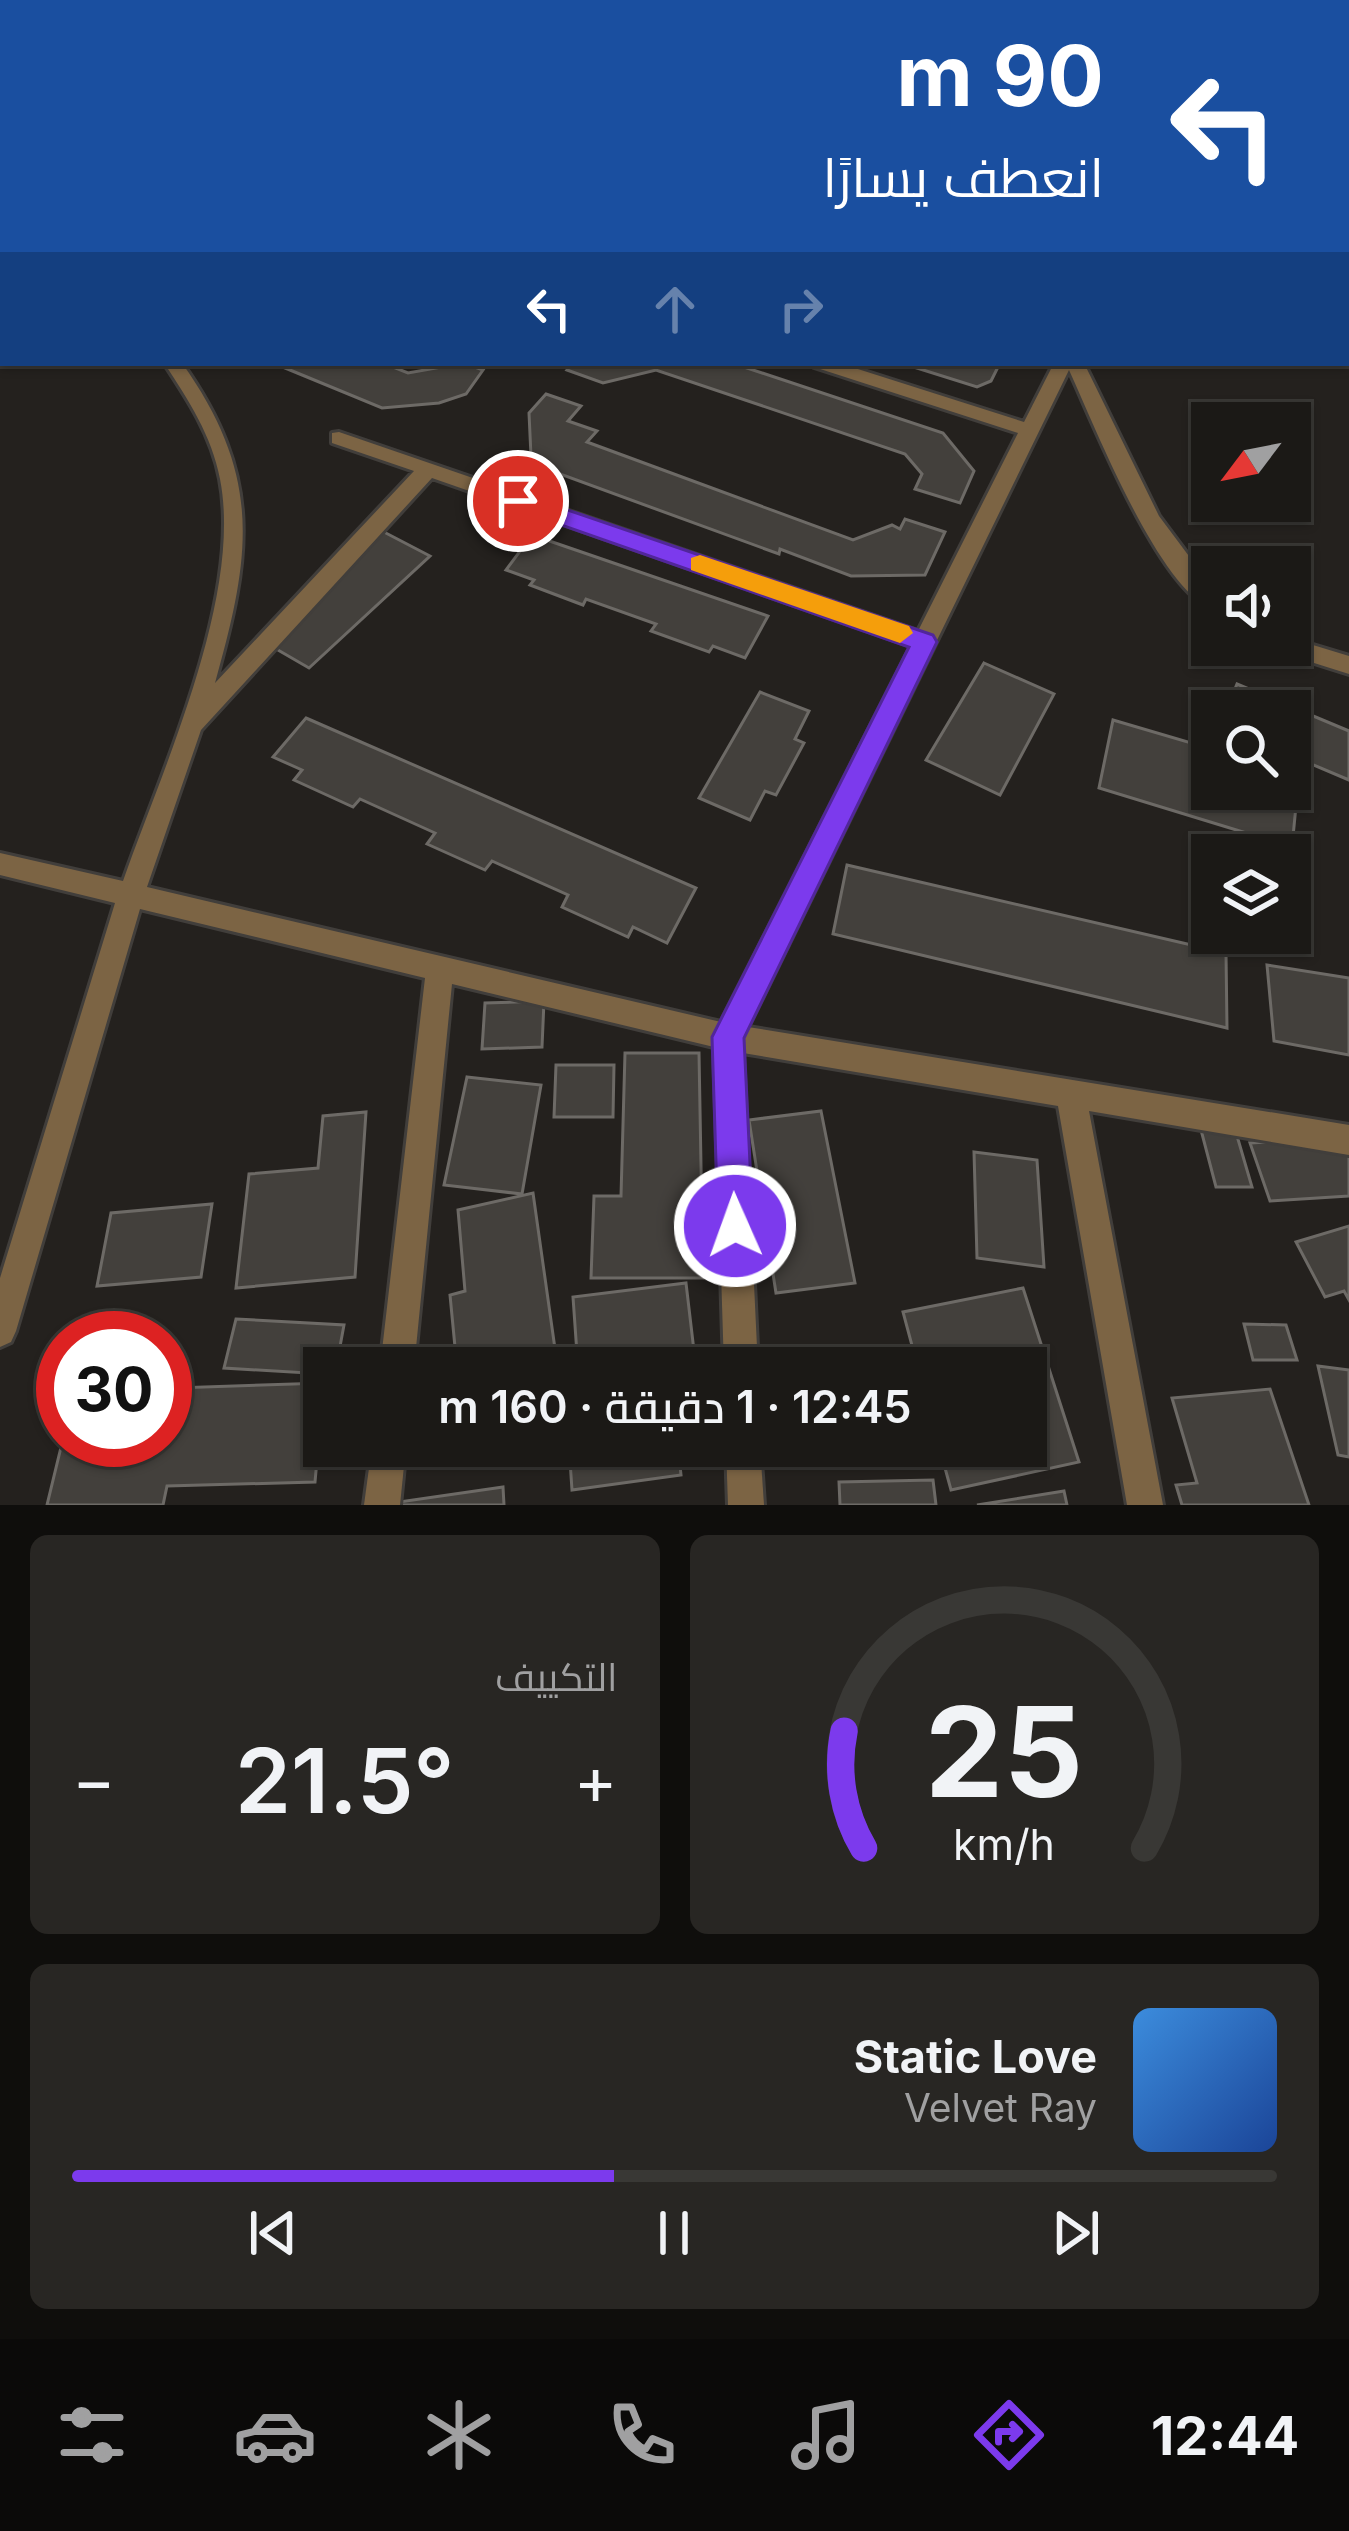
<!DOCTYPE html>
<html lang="ar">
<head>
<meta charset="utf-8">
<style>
	:root { --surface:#1b1916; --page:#282623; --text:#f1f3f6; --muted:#a0a0a1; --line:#393835; --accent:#7c3aed }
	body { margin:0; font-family:Inter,Cairo,sans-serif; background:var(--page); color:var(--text); direction:rtl; height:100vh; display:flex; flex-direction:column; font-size:45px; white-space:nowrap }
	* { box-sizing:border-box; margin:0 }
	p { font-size:39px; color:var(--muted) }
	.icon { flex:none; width:66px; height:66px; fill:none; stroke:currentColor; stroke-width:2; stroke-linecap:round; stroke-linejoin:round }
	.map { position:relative; height:1505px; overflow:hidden; direction:ltr }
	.sheet { display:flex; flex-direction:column; gap:30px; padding:30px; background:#0f0e0c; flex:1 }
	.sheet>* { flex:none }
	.top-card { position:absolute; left:0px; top:0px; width:1350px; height:366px; box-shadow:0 3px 9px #0004,0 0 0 3px var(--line); direction:rtl; background:#1a4fa0; color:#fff; overflow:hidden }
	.needle { width:78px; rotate:238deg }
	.buttons { position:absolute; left:1191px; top:402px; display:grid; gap:24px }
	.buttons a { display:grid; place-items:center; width:120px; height:120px; border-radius:0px; background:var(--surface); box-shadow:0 3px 9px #0004,0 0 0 3px var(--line); font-size:60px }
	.speed { position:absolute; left:36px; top:1311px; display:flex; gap:24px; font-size:60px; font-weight:700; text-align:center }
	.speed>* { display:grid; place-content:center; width:156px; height:156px; border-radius:50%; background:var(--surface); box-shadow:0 3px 9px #0004,0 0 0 3px var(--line); line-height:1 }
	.speed .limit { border:18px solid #d22; background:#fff; color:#111 }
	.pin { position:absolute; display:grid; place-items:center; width:102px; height:102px; color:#fff; margin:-51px; border:6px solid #fff; border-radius:50%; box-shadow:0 3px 12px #0007 }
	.me { position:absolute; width:132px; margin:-66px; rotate:358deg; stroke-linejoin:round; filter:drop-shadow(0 0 9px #0008) }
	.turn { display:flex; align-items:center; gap:42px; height:252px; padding:0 48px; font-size:54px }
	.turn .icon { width:156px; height:156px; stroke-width:2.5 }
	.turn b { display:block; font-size:84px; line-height:102px }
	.lanes { display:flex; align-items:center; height:114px; padding:0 48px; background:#0003; justify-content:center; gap:60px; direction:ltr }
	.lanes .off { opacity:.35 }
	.big { font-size:90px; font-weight:600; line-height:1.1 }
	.sheet .tile { flex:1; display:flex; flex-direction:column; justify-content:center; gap:18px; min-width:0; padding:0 42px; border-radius:18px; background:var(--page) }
	.sheet .dial { align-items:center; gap:0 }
	.dial svg { height:312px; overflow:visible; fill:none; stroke:var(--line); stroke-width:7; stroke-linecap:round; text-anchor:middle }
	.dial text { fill:var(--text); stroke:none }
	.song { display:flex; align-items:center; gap:36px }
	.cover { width:144px; height:144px; border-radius:18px; background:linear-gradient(135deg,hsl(210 70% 55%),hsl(220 70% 35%)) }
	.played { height:12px; border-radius:6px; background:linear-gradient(90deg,var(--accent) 45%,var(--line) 45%) }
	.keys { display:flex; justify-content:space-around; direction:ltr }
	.heat { display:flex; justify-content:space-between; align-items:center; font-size:66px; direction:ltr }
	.sheet .tiles { flex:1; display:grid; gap:30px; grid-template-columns:1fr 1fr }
	.tile:last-child { grid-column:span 2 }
	.trip { position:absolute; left:303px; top:1347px; width:744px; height:120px; border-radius:0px; background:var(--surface); box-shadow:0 3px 9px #0004,0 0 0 3px var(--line); font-weight:600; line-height:120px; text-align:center; direction:rtl }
	.tabs { display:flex; height:192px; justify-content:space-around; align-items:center; background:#0b0a09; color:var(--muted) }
	.tabs .icon { width:84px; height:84px }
	.tabs .active { color:var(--accent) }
	.tabs b { font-size:54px; color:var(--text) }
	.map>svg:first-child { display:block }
</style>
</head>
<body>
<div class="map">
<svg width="1349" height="1505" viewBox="0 0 1349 1505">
	<rect width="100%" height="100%" fill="#24211e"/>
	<!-- building -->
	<g fill="#43403c" stroke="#6d6a66" stroke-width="3">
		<path d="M 273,363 L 383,363 L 408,373 L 464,363 L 483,370 L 466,394 L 439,403 L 382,408 Z"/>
		<path d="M 573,363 L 732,363 L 943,433 L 974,471 L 960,503 L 915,489 L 922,474 L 905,454 L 656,370 L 603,383 L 567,370 Z"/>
		<path d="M 901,363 L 1000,363 L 991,381 L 977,387 Z"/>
		<path d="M 546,394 L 581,406 L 568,421 L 597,431 L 587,442 L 853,540 L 892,525 L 900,529 L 905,519 L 945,532 L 925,575 L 851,576 L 780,549 L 779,554 L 549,470 L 549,463 L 531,456 L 529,413 Z"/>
		<path d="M 382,531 L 430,556 L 309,668 L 259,639 Z"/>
		<path d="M 532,535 L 768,616 L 745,658 L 713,646 L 709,652 L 651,631 L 656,624 L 586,599 L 583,605 L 530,585 L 534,580 L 506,570 Z"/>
		<path d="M 984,663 L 1054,694 L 1000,795 L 926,760 Z"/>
		<path d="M 1237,684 L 1349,731 L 1349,780 L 1290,755 L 1290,711 L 1226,711 Z"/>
		<path d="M 760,692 L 809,711 L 795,739 L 804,743 L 776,795 L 765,791 L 750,820 L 699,798 Z"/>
		<path d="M 306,718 L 696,888 L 667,943 L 633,927 L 628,937 L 562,907 L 568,895 L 492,861 L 485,870 L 427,844 L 435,833 L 360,799 L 353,807 L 294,780 L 302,770 L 273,757 Z"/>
		<path d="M 1113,720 L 1212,749 L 1212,789 L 1290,789 L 1290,772 L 1299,775 L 1292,847 L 1099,788 Z"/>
		<path d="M 847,865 L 1226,953 L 1227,1028 L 833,934 Z"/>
		<path d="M 1267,965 L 1349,978 L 1349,1055 L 1274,1041 Z"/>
		<path d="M 544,1001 L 542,1047 L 482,1049 L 485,1003 Z"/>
		<path d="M 625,1053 L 699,1053 L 703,1278 L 591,1278 L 594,1196 L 621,1196 Z"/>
		<path d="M 556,1065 L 614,1065 L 613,1117 L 554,1117 Z"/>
		<path d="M 467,1077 L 541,1085 L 522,1194 L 444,1185 Z"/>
		<path d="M 821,1111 L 855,1283 L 776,1293 L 749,1120 Z"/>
		<path d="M 366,1112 L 355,1277 L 236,1288 L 249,1174 L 318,1168 L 323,1116 Z"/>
		<path d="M 1235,1129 L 1252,1187 L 1216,1187 L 1201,1130 Z"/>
		<path d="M 1349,1137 L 1349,1196 L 1270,1201 L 1250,1143 Z"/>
		<path d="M 974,1152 L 1037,1160 L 1044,1267 L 977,1258 Z"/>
		<path d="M 533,1193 L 557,1363 L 538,1368 L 457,1368 L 450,1295 L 465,1291 L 458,1210 Z"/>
		<path d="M 212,1204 L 201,1277 L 97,1286 L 111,1213 Z"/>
		<path d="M 1349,1226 L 1349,1300 L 1344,1291 L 1325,1297 L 1296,1242 Z"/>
		<path d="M 686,1283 L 696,1368 L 578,1368 L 573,1297 Z"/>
		<path d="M 1023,1288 L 1079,1462 L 951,1490 L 939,1446 L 1026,1446 L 1026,1368 L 918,1368 L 903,1312 Z"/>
		<path d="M 236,1319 L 344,1325 L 336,1368 L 324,1368 L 324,1374 L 224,1368 Z"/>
		<path d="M 1244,1324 L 1286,1325 L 1297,1360 L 1253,1360 Z"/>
		<path d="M 1318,1366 L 1349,1370 L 1349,1457 L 1338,1455 Z"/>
		<path d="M 179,1371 L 175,1388 L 324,1383 L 315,1482 L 167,1486 L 163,1505 L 47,1505 L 63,1439 L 165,1440 L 165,1372 Z"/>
		<path d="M 1270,1389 L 1309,1505 L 1182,1505 L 1176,1485 L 1197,1483 L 1172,1398 Z"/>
		<path d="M 569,1446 L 678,1446 L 681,1475 L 572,1490 Z"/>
		<path d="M 933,1480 L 936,1505 L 840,1505 L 839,1482 Z"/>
		<path d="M 503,1487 L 504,1505 L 399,1505 L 399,1502 Z"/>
		<path d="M 1064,1491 L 1067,1505 L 977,1505 Z"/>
	</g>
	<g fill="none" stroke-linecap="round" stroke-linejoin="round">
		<!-- minor casing -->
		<g stroke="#413e3b" stroke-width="6">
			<g id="minor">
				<rect x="298" y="0" width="12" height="3"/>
				<path d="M 889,0 L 910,0 L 912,3 L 891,3 Z"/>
				<path d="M 1136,0 L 1157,0 L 1159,3 L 1138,3 Z"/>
				<path d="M 1206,0 L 1218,0 L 1219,3 L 1207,3 Z"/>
				<rect x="1347" y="133" width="2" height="9"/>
				<path d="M 0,143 L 3,144 L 3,154 L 0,153 Z"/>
				<rect x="0" y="192" width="3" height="10"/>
				<path d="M 164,363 L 182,363 C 263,477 251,555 215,683 L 414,471 L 332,443 L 332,433 L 339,432 L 918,631 L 1018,433 L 814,367 L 811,363 L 839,363 L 1024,422 L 1054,363 L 1084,363 L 1159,516 L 1212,587 L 1212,609 C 1158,588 1094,424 1069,370 L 748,1027 L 1349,1125 L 1349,1155 L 1089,1111 L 1163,1505 L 1127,1505 L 1058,1106 L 743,1053 L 758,1368 L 724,1368 L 714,1047 L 452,984 L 414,1368 L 380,1368 L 425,978 L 140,909 L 16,1331 L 11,1342 L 0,1347 L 0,1278 L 115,903 L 0,875 L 0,853 L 123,881 C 162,770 243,596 220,479 C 212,436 188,399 164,363 ZM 432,478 L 911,646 L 721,1022 L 147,887 L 201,730 Z"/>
				<path d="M 1290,638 L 1349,656 L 1349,674 L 1276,651 L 1273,645 L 1290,645 Z"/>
				<path d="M 372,1446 L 406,1446 L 400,1505 L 364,1505 Z"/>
				<path d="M 726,1446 L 760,1446 L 764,1505 L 728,1505 Z"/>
			</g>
		</g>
		<!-- minor -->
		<use href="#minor" fill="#7c6444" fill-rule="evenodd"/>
	</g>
	<!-- route -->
	<path fill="#7c3aed" stroke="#51269a" stroke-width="3" d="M 518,493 L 933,635 L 937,642 L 744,1038 L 753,1226 L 748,1239 L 735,1244 L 723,1239 L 718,1226 L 712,1037 L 909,647 L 510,507 L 510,496 Z"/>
	<!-- slow -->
	<path fill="#f59e0b" d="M 700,555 L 909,626 L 913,633 L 900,643 L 691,570 L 691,558 Z"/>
</svg>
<div class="buttons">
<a><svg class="needle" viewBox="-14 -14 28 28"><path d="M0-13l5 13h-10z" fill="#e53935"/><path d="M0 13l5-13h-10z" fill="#a0a0a1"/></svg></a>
<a><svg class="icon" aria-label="sound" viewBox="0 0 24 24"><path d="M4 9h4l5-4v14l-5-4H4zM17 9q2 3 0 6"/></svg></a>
<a><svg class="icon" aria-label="search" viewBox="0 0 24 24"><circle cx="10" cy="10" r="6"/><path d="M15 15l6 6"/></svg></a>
<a><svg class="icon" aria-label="layers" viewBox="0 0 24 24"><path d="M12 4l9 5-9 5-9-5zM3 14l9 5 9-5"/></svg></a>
</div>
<div class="speed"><div class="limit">30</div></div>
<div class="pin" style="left:518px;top:501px;background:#d93025"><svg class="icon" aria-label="arrive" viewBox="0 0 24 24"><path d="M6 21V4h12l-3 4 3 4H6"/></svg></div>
<svg class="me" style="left:735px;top:1226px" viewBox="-20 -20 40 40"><circle r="17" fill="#7c3aed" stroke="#fff" stroke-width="3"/><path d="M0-11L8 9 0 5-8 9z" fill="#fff"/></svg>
<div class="trip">12:45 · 1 دقيقة · 160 m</div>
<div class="top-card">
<div class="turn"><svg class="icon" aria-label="left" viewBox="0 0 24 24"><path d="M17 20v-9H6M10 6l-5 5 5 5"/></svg><div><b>90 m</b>انعطف يسارًا</div></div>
<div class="lanes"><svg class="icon" aria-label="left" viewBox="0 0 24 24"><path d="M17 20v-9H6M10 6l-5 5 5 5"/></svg><svg class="icon off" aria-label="ahead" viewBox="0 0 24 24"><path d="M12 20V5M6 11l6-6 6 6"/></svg><svg class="icon off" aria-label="right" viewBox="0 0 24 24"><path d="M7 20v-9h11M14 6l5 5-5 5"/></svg></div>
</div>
</div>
<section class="sheet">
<div class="tiles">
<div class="tile dial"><svg viewBox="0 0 100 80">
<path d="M14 69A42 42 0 1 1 86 69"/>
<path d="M14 69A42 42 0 0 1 9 39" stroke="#7c3aed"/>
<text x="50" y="56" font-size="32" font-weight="700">25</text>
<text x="50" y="72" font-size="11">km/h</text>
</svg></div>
<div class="tile"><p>التكييف</p>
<div class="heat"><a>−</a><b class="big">21.5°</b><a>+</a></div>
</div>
<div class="tile">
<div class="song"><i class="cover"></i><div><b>Static Love</b><p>Velvet Ray</p></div></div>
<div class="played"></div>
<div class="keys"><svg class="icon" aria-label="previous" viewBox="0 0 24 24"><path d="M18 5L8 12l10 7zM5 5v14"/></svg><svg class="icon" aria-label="pause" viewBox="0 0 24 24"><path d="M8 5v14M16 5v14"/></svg><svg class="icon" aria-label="next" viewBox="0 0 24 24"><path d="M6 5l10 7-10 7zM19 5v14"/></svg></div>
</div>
</div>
</section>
<nav class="tabs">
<b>12:44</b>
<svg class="icon active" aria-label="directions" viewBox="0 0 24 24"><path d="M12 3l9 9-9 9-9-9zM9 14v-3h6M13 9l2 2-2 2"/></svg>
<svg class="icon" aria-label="music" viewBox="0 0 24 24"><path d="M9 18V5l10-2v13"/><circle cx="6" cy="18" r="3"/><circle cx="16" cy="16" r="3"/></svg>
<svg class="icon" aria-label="phone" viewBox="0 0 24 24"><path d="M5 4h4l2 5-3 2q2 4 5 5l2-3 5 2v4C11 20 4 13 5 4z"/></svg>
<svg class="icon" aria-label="climate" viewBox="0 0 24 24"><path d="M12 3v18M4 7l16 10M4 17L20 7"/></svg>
<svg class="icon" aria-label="car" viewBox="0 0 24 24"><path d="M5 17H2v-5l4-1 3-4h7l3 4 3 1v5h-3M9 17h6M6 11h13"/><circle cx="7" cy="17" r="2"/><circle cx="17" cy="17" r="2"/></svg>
<svg class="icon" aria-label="filters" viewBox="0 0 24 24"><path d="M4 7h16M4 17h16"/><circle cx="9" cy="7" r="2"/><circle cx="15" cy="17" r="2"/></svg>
</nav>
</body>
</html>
